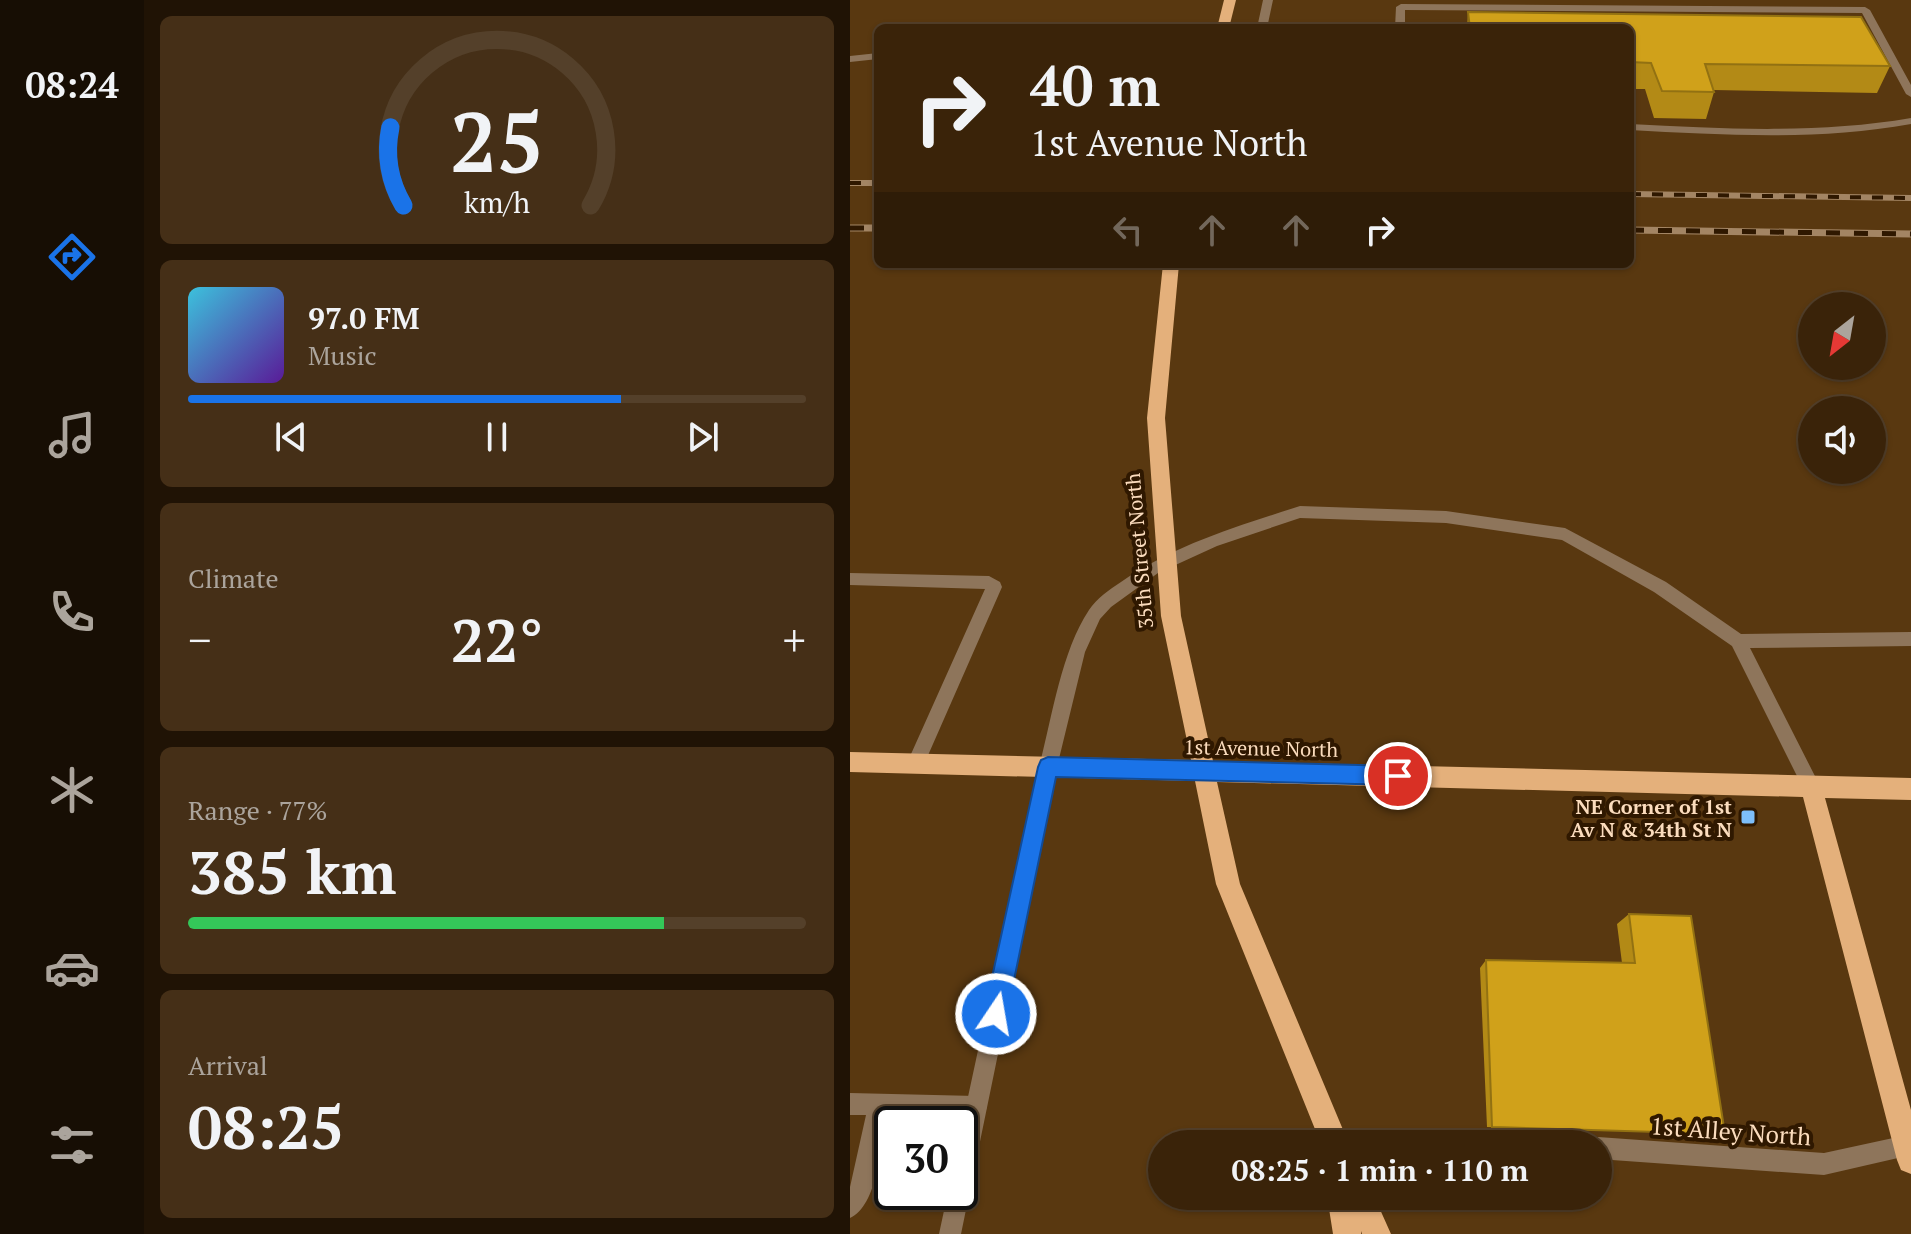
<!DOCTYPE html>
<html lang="en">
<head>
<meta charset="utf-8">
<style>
	:root { --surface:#3a2309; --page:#452f17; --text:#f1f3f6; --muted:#aba49c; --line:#54402a; --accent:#1a73e8 }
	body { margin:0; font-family:"PT Serif",serif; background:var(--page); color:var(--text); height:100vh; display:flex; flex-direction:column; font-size:30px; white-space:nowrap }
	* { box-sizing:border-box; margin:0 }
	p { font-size:26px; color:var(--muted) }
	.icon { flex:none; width:44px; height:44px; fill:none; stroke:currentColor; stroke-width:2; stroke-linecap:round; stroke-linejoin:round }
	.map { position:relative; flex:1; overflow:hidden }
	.sheet { display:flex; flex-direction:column; gap:16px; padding:16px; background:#201305; width:706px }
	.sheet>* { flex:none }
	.hud { position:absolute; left:24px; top:24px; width:760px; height:244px; border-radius:12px; box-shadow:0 2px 6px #0004,0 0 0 2px var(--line); background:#3a2309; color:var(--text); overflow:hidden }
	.needle { width:52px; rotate:211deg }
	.buttons { position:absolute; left:948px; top:292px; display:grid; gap:16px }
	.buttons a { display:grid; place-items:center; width:88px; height:88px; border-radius:50%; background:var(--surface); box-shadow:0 2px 6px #0004,0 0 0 2px var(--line); font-size:40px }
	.speed { position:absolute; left:24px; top:1106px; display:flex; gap:16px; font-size:40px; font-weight:700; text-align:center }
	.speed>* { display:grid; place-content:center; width:104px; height:104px; border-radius:50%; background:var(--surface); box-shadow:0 2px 6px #0004,0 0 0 2px var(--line); line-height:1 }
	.speed .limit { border:4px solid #111; border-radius:12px; background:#fff; color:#111 }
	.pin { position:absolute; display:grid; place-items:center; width:68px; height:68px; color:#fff; margin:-34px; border:4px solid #fff; border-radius:50%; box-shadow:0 2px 8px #0007 }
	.me { position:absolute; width:88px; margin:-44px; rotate:12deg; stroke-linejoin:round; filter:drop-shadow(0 0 6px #0008) }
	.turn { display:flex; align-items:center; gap:28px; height:168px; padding:0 24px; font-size:36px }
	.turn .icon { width:104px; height:104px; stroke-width:2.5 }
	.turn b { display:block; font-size:56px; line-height:68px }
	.lanes { display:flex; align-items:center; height:76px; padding:0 24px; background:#0003; justify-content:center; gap:40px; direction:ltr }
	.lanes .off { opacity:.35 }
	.big { font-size:60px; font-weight:800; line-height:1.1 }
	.sheet .card { flex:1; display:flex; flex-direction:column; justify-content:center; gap:12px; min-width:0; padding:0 28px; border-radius:12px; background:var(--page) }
	.sheet .dial { align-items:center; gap:0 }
	.dial svg { height:208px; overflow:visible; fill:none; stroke:var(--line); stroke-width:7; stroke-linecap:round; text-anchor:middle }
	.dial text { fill:var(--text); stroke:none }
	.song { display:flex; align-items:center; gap:24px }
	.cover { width:96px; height:96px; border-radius:12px; background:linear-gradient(135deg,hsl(190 70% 55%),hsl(270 70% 35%)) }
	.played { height:8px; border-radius:4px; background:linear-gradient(90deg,var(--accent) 70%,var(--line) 70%) }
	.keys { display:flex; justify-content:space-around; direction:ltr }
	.heat { display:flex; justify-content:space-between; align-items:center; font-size:44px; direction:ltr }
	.charge { height:12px; border-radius:6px; background:linear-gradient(90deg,#34c759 77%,var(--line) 0) }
	.trip { position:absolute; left:298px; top:1130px; width:464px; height:80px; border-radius:40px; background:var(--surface); box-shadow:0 2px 6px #0004,0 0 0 2px var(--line); font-weight:800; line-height:80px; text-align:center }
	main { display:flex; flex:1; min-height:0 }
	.menu { display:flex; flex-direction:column; width:144px; justify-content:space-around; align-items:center; background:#170e04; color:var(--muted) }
	.menu .icon { width:56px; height:56px }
	.menu .current { color:var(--accent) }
	.menu b { font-size:36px; color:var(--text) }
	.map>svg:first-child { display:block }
</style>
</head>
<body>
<main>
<nav class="menu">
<b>08:24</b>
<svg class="icon current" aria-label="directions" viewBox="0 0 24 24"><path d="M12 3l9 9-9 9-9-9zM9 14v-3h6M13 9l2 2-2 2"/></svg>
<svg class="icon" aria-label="music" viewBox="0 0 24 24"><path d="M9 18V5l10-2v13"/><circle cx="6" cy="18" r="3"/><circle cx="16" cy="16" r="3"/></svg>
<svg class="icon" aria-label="phone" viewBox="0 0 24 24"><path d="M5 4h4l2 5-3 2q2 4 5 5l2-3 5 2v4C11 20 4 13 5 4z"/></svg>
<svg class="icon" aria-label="climate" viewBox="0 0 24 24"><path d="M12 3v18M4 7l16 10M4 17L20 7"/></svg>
<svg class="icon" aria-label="car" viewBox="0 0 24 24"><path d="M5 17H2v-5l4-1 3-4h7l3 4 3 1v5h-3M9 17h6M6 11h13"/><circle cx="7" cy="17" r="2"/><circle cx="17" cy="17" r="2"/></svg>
<svg class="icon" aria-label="filters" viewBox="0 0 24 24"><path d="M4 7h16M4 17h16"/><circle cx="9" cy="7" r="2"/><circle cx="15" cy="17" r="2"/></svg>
</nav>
<section class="sheet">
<div class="card dial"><svg viewBox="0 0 100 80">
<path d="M14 69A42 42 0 1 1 86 69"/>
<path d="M14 69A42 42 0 0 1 9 39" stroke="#1a73e8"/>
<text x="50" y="56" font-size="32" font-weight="700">25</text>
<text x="50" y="72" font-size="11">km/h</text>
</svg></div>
<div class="card">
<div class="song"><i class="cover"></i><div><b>97.0 FM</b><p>Music</p></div></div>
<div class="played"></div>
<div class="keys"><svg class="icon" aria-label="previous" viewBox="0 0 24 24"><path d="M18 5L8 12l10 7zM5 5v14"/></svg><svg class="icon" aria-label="pause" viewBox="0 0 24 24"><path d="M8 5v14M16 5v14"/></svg><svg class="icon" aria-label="next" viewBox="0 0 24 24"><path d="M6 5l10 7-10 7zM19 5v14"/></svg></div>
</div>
<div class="card"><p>Climate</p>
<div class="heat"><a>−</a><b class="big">22°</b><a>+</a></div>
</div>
<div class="card"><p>Range · 77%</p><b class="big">385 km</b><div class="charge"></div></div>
<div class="card"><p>Arrival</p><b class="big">08:25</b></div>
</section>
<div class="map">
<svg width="1061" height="1234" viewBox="0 0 1061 1234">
	<rect width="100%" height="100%" fill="#4d2f0c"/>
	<!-- built -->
	<path fill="#593810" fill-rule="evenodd" d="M 0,0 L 1061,0 L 1061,1234 L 0,1234 ZM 28,28 L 780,28 L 780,264 L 28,264 ZM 962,306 L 1022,306 L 1022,366 L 962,366 ZM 962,410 L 1022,410 L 1022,470 L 962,470 ZM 42,1124 L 110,1124 L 110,1192 L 42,1192 ZM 312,1144 L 748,1144 L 748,1196 L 312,1196 Z"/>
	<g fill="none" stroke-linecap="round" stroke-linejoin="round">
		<!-- lane -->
		<g fill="#8e755b" fill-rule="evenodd">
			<path d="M 413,0 L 423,0 L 417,28 L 407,28 Z"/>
			<path d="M 551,4 L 1015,7 L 1020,10 L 1061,85 L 1061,97 L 1056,94 L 1012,13 L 555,10 L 555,28 L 545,28 L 546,7 Z"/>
			<path d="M 28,53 L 28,59 L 0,62 L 0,56 Z"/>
			<path d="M 1061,118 L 1061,124 C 968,141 874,135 780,130 L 780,124 C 874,129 968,134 1061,118 Z"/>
			<path d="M 450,506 L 596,511 L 715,528 L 816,582 L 891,634 L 1061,632 L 1061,646 L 900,648 L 970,786 L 967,792 L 961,795 L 955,792 L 882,646 L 804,592 L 712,540 L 596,523 L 450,518 L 367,546 L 308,573 L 261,607 L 250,619 L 235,652 L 207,767 L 204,773 L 198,775 L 192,773 L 189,767 C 202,718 211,652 239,610 C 247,598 259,590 271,582 C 324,545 388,526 450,506 Z"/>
			<path d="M 0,573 L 139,576 L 150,582 L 152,587 L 72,769 L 66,771 L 60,769 L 57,763 L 135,589 L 0,585 Z"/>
			<path d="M 0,1093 L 126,1096 L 134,1099 L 137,1107 L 134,1115 L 126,1118 L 38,1116 C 32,1143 27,1207 0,1218 L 0,1187 L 16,1115 L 0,1115 Z"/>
			<path d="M 680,1132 L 705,1136 L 708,1144 L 669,1144 L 672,1135 Z"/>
			<path d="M 1057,1135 L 1061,1137 L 1061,1155 L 974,1175 L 748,1159 L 748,1144 L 739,1144 L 740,1140 L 748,1137 L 974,1153 Z"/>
		</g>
		<!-- street -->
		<path fill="#8e755b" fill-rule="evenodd" d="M 198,759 L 204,761 L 207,767 L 111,1234 L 89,1234 L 98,1192 L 110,1192 L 110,1134 L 189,767 L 192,761 Z"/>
		<!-- primary -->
		<g fill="#e4b07b" fill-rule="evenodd">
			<path d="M 374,0 L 386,0 L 379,28 L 367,28 Z"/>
			<path d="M 313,264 L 329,264 L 315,418 L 331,616 L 363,761 L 1061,778 L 1061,800 L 975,798 L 1061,1110 L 1061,1174 L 1051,1170 L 1047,1160 L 953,797 L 367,782 L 390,884 L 499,1144 L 471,1144 L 366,884 L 345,781 L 0,772 L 0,752 L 341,760 L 311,616 L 297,418 Z"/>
			<path d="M 477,1196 L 524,1196 L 541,1234 L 512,1234 L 511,1231 L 511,1234 L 483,1234 Z"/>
		</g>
		<!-- rail-far1 casing -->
		<g stroke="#a38564" stroke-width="6">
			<g id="rail-far1">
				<path d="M 0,183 L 28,183"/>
				<path d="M 780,194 L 1061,198"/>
			</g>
		</g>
		<!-- rail casing -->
		<g stroke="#a38564" stroke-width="7">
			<g id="rail">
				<path d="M 0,228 L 28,228"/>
				<path d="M 780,230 L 1061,234"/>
			</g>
		</g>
		<!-- rail-far1 -->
		<use href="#rail-far1" stroke="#2f1800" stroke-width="4" stroke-dasharray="11" stroke-linecap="butt"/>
		<!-- rail -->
		<use href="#rail" stroke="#2f1800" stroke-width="5" stroke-dasharray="14" stroke-linecap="butt"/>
	</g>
	<!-- wall -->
	<g fill="#b38a16">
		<path d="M 618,12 L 1011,17 L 1040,66 L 1027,93 L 864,90 L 864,92 L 856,119 L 804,118 L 795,89 L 780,89 L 780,28 L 617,28 Z"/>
		<path d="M 779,914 L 875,1134 L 637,1127 L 630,968 L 636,960 L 772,963 L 767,924 Z"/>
	</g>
	<!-- building -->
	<g fill="#d0a11a" stroke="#927112" stroke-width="2">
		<path d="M 618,12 L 1011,17 L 1040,66 L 855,64 L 864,92 L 812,91 L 801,63 L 780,62 L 780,28 L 620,28 Z"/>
		<path d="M 779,914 L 841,916 L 875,1134 L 642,1127 L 636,960 L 785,963 Z"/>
	</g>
	<!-- route -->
	<path fill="#1a73e8" stroke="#114b97" stroke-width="2" d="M 198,757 L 548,766 L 555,769 L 558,776 L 555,783 L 548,785 L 206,777 L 157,1014 L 154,1022 L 146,1026 L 138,1022 L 134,1014 L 188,767 L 191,760 Z"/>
	<!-- markers -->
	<rect fill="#7dbef9" stroke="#2f1800" stroke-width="3" x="890" y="809" width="16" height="16" rx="4"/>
	<g text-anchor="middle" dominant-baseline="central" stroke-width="8" stroke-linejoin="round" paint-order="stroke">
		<!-- street labels -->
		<g font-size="20" fill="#fbdcbd" stroke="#2f1800">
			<text transform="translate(289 551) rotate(-95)">35th Street North</text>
			<text transform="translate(411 748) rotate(1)">1st Avenue North</text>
		</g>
		<!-- poi labels -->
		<g font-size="20" font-weight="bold" fill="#fbdcbd" stroke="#2f1800" text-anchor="end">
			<text x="882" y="806">NE Corner of 1st<tspan x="882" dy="23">Av N &amp; 34th St N</tspan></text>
		</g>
		<!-- near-street labels -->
		<g font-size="24" fill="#fbdcbd" stroke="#2f1800">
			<text transform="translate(881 1131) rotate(4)">1st Alley North</text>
		</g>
	</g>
</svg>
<div class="buttons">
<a><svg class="needle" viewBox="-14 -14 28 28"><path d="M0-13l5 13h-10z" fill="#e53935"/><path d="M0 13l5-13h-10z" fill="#aba49c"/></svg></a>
<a><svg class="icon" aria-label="sound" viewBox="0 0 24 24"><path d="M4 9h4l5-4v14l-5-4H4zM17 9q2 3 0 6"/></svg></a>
</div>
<div class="speed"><div class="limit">30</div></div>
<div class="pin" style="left:548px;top:776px;background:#d93025"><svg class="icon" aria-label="arrive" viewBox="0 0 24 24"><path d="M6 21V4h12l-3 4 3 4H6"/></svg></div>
<svg class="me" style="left:146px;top:1014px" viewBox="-20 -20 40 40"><circle r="17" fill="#1a73e8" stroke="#fff" stroke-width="3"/><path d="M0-11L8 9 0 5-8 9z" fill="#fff"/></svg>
<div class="trip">08:25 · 1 min · 110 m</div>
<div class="hud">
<div class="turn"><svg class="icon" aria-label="right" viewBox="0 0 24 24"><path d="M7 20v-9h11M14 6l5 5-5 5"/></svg><div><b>40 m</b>1st Avenue North</div></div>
<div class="lanes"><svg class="icon off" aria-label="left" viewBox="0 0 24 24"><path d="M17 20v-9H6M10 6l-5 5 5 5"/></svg><svg class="icon off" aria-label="ahead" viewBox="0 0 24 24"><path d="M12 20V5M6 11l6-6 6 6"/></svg><svg class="icon off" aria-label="ahead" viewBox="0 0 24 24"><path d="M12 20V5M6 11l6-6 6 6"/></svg><svg class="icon" aria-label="right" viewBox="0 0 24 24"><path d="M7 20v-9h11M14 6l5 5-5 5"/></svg></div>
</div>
</div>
</main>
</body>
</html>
